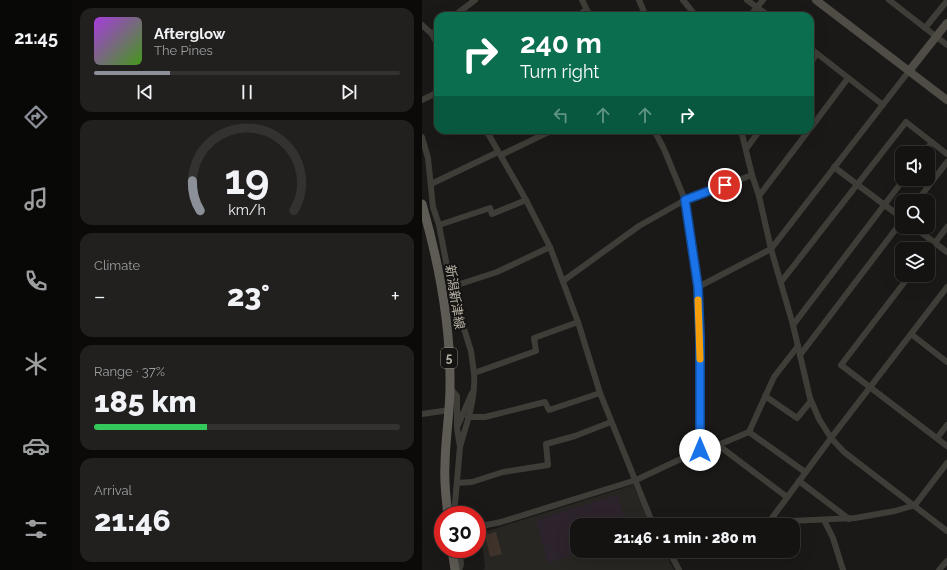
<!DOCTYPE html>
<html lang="en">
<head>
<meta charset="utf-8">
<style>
	:root { --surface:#141311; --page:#21201f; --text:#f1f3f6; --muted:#9d9e9f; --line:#333231; --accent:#8c9099 }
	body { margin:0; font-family:Raleway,"Noto Sans JP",sans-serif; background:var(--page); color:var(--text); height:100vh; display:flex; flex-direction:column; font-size:15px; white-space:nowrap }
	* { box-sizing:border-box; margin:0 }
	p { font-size:13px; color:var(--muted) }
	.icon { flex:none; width:22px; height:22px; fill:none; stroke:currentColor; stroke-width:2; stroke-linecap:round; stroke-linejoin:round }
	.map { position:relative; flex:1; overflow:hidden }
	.details { display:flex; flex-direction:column; gap:8px; padding:8px; background:#0b0a09; width:350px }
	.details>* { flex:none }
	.hud { position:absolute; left:12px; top:12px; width:380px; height:122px; border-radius:12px; box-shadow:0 4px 16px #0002,0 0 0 1px var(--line); background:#0b6e4f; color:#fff; overflow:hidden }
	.fabs { position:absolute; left:473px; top:146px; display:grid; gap:8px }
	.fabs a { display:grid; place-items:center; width:40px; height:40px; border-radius:8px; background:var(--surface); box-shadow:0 4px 16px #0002,0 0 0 1px var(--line); font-size:20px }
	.speed { position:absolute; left:12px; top:506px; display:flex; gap:8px; font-size:20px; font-weight:700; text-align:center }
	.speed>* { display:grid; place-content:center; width:52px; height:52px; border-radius:50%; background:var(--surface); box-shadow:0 4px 16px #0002,0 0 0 1px var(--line); line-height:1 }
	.speed .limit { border:6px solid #d22; background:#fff; color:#111 }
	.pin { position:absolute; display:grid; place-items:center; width:34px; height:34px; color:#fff; margin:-17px; border:2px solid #fff; border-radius:50%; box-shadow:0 1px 4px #0007 }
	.me { position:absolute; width:44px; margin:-22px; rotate:0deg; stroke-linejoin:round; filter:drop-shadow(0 0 3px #0008) }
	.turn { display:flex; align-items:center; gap:14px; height:84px; padding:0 20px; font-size:18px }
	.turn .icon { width:52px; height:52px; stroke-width:2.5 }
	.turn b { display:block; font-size:28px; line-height:34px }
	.lanes { display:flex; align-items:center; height:38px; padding:0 20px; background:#0003; justify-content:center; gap:20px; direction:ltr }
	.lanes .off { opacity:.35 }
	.big { font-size:30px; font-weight:800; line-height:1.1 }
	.details .widget { flex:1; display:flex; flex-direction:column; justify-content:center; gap:6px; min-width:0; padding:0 14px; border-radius:12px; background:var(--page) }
	.details .dial { align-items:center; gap:0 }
	.dial svg { height:104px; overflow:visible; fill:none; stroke:var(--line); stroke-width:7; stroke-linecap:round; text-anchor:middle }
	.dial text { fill:var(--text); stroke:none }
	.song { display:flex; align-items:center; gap:12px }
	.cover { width:48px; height:48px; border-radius:6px; background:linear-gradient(135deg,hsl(280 70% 55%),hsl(100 70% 35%)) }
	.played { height:4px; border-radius:2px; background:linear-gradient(90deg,var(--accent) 25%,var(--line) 25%) }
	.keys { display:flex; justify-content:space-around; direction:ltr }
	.heat { display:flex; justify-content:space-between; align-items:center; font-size:22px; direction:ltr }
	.charge { height:6px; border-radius:3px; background:linear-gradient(90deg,#34c759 37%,var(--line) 0) }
	.trip { position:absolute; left:148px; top:518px; width:230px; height:40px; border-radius:12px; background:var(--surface); box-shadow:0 4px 16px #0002,0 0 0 1px var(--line); font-weight:800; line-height:40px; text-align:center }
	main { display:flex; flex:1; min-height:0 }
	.tab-bar { display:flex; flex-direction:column; width:72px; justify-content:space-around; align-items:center; background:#080807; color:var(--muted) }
	.tab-bar .icon { width:28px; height:28px }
	.tab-bar .selected { color:var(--accent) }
	.tab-bar b { font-size:18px; color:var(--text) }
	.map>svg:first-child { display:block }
</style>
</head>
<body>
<main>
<nav class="tab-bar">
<b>21:45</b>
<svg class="icon selected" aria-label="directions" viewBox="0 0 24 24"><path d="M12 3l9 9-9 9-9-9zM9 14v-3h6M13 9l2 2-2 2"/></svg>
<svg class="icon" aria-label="music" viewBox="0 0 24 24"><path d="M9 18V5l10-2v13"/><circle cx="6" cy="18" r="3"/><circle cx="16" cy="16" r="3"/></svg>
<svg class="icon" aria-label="phone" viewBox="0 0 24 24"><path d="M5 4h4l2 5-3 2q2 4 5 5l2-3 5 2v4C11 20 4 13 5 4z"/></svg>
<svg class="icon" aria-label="climate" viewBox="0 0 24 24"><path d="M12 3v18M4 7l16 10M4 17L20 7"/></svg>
<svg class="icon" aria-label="car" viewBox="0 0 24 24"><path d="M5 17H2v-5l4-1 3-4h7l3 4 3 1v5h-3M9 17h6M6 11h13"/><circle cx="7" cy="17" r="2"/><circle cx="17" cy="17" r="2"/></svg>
<svg class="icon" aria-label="filters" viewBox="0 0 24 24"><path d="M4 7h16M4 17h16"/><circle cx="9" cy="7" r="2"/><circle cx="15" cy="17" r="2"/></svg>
</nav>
<section class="details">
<div class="widget">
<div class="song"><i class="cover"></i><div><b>Afterglow</b><p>The Pines</p></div></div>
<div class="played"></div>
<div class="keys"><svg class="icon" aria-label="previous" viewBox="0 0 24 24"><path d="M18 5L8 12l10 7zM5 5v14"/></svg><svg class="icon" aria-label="pause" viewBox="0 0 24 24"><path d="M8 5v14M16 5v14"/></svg><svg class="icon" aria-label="next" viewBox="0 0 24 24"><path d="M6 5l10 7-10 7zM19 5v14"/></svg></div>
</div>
<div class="widget dial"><svg viewBox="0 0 100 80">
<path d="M14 69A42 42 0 1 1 86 69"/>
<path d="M14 69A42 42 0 0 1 8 46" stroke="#8c9099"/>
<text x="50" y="56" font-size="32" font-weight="700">19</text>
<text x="50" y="72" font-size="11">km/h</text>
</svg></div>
<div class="widget"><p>Climate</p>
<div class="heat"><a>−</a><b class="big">23°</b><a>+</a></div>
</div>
<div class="widget"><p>Range · 37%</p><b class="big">185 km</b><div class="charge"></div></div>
<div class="widget"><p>Arrival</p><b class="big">21:46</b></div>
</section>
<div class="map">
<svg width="525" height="570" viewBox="0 0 525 570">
	<rect width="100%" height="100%" fill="#1a1917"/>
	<!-- built -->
	<path fill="#272623" d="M 211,485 L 230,525 L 155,525 L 155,551 L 242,551 L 252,570 L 62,570 L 63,568 L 59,533 Z"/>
	<!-- green -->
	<path fill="#2d232c" d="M 195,495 L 205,525 L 155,525 L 155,551 L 162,551 L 126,563 L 114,520 Z"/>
	<!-- water -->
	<path fill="#3f332c" d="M 74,532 L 80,554 L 68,557 L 63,535 Z"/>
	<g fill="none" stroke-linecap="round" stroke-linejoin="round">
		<!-- street -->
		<g stroke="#3f3d38" stroke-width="6">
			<path d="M 160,0 L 168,16"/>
			<path d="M 217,0 L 223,14 L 218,16"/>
			<path d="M 261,0 L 274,16"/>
			<path d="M 325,0 L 347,16"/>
			<path d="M 467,0 L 525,45"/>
			<path d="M 32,16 L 53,0"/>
			<path d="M 156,16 L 164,10"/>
			<path d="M 328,16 L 341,0"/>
			<path d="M 0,25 L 10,34 L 16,46"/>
			<path d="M 503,28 L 525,1"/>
			<path d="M 10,34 L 16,29"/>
			<path d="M 388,48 L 461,105"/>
			<path d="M 388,63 L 395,54"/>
			<path d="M 0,100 L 16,92"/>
			<path d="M 388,129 L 426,78"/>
			<path d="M 64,130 L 104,200 L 128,247 L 156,322 L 178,393 L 228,517 L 233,525"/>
			<path d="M 232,130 L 242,149 L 263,200 L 276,287 L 278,338 L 278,450"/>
			<path d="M 319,130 L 330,175 L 337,196 L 349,249 L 371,325 L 388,398 L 397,419 L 409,438 L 422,452 L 525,531"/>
			<path d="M 0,137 L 6,158 L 11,207 L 17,225 L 29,287 L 49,351 L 52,373"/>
			<path d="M 324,149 L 338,130"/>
			<path d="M 502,153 L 510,142"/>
			<path d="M 79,155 L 131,130"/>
			<path d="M 412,167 L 480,218"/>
			<path d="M 9,184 L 76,152"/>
			<path d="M 337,196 L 387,130"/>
			<path d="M 495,201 L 525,162"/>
			<path d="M 17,225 L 68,208 L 70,214 L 104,200"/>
			<path d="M 492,227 L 525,252"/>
			<path d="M 506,252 L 525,227"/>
			<path d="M 488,275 L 419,365 L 525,446"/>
			<path d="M 141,281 L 217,226 L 263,200 L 330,175"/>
			<path d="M 359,282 L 484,122 L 525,154"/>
			<path d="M 29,287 L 75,272 L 128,247"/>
			<path d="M 276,287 L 349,249 L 487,71"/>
			<path d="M 371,325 L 482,179"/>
			<path d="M 489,334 L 525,362"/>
			<path d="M 378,355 L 480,221"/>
			<path d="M 28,388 L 35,396 L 35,428 L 38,447 L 32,515"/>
			<path d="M 343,396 L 375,418 L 389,401"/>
			<path d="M 0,414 L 27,410"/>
			<path d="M 46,417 L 63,417 L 123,402 L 127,410 L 178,393"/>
			<path d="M 36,425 L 50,393"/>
			<path d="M 327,432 L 383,472"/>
			<path d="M 515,438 L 525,425"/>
			<path d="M 296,445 L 365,497"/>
			<path d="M 38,447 C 45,422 54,399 52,373 L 114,351 L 112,338 L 156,322"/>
			<path d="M 377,481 L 427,519"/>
			<path d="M 35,483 L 50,482 L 81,472 L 126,465 L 124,444 L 153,436 L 189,422"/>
			<path d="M 402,520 L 411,538 L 421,570"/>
			<path d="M 347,522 L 409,438 L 525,287"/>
			<path d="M 334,525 L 347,522 L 433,518 L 473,511 L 493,505 L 525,463"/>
			<path d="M 55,527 L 79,522 L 214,480 L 278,450 L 296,445 L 327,432 L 352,377 L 376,346"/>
			<path d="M 247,551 L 257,570"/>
			<path d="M 35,570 L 38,568 L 39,564 L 37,549"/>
			<path d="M 517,570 L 525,561"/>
		</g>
		<!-- secondary -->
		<g stroke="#4f4c46" stroke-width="8">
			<path d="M 394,0 L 525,100"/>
			<path d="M 487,71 L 525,23"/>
		</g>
		<!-- primary -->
		<g stroke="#5e5b54" stroke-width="9">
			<path d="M 0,204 C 17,263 29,325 28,387 C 28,413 23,440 23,466 C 22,482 24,499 26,515"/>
			<path d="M 30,549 L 33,570"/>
		</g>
	</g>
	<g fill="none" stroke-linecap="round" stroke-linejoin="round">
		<!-- route casing -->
		<g stroke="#114b97" stroke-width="10">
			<path id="route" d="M 278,450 L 278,338 L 276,287 L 263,200 L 303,185"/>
		</g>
		<!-- route -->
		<use href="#route" stroke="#1a73e8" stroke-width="7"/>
		<!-- slow -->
		<path stroke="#f59e0b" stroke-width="7" d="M 276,300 L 278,359"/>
	</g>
	<g text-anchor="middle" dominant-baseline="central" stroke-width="4" stroke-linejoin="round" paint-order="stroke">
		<!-- shield labels -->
		<rect fill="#151412" stroke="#88847b" stroke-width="1" x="19" y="348" width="16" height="20" rx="3"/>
		<g font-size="12" font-weight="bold" fill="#bab4a8">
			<text x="27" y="358">5</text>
		</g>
		<!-- street labels -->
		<g font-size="13" fill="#bab4a8" stroke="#151412">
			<text transform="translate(33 297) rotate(81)">新潟新津線</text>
		</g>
	</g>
</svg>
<div class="fabs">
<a><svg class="icon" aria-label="sound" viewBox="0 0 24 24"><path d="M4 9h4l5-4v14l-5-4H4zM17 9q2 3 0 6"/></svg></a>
<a><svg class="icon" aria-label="search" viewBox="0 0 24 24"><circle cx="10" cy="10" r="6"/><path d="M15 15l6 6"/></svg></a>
<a><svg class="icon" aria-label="layers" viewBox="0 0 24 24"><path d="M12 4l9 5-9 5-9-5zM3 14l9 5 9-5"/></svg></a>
</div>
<div class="speed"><div class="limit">30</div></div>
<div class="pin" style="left:303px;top:185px;background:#d93025"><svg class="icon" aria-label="arrive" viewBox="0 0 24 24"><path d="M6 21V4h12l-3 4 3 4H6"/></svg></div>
<svg class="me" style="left:278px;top:450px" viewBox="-20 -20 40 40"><circle r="19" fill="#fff"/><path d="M0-13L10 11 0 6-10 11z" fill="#1a73e8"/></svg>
<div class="trip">21:46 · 1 min · 280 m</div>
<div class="hud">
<div class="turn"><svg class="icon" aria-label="right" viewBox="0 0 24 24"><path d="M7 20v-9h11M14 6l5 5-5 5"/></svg><div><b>240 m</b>Turn right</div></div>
<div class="lanes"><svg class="icon off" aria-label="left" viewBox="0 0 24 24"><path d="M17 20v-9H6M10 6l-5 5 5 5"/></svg><svg class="icon off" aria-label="ahead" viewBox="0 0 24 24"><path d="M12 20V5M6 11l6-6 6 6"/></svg><svg class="icon off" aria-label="ahead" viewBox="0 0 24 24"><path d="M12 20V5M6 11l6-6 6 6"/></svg><svg class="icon" aria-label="right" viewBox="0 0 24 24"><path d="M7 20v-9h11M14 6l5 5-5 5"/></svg></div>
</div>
</div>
</main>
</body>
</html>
